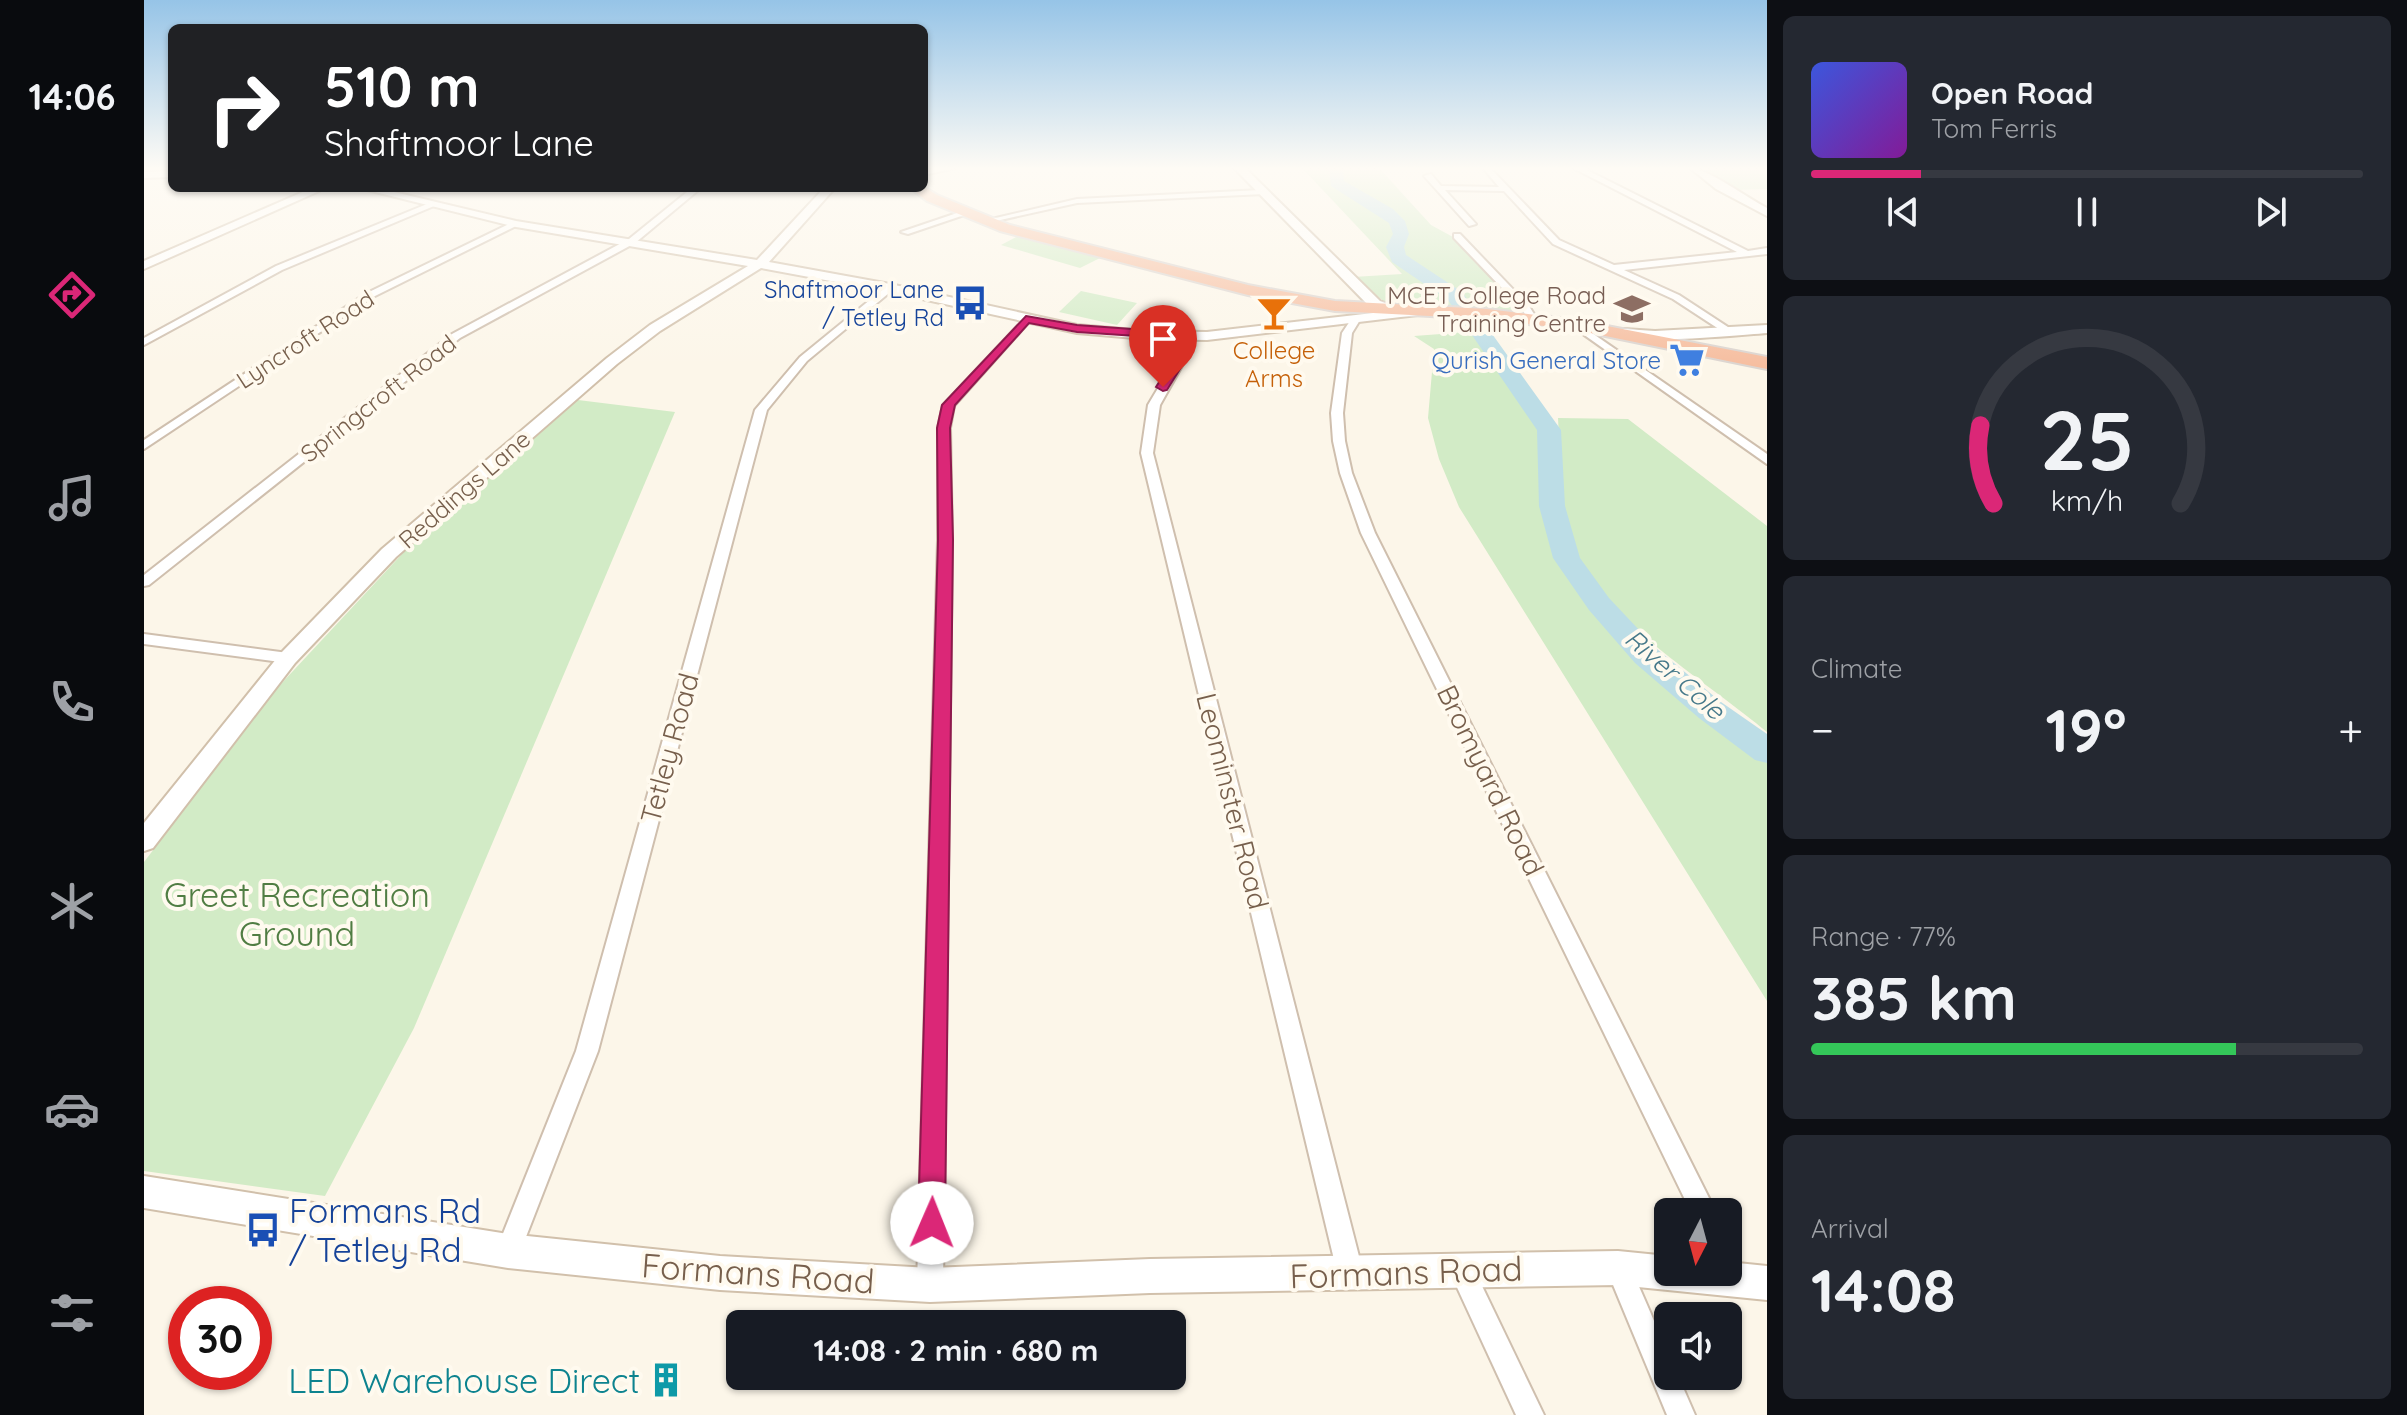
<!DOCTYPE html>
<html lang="en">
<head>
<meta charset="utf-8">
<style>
	:root { --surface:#171b24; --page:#242831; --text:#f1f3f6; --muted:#9ea1a6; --line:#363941; --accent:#db2777 }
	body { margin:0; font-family:Quicksand,sans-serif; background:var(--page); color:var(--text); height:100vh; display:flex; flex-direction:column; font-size:30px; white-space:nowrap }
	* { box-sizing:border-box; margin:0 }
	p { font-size:26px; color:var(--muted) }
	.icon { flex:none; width:44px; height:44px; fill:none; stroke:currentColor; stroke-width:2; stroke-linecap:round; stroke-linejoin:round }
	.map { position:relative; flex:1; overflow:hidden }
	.sheet { display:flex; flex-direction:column; gap:16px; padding:16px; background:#0d0f14; width:640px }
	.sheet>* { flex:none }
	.banner { position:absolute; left:24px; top:24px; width:760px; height:168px; border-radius:12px; box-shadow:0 2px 6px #0004; background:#202124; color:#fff; overflow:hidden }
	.needle { width:52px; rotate:186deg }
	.fabs { position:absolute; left:1510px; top:1198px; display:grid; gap:16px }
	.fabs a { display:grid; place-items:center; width:88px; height:88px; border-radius:12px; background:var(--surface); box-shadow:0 2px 6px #0004; font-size:40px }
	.speed { position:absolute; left:24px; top:1286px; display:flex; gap:16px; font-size:40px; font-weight:700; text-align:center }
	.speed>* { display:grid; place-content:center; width:104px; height:104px; border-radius:50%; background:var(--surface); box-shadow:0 2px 6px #0004; line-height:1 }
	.speed .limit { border:12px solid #d22; background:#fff; color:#111 }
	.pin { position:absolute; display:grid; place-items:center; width:68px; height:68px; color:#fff; margin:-82px -34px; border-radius:50% 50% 50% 0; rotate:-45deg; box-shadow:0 0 8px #0007 }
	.pin .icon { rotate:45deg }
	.me { position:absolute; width:88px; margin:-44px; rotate:1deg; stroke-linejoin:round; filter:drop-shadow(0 0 6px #0008) }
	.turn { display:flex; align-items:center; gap:28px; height:168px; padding:0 24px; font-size:36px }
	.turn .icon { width:104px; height:104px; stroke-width:2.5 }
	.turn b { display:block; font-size:56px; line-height:68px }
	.big { font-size:60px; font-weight:800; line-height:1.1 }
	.sheet .card { flex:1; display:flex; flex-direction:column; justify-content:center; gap:12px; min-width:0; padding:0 28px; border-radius:12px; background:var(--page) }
	.sheet .dial { align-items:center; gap:0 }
	.dial svg { height:208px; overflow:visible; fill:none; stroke:var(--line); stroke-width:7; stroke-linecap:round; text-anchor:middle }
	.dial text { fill:var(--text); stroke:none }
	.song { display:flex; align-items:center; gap:24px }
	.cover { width:96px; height:96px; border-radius:12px; background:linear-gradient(135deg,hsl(230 70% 55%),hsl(290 70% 35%)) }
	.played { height:8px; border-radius:4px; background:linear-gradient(90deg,var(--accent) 20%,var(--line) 20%) }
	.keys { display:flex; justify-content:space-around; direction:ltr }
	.heat { display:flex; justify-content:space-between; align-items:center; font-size:44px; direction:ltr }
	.charge { height:12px; border-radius:6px; background:linear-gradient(90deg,#34c759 77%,var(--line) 0) }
	.trip { position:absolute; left:582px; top:1310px; width:460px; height:80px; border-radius:12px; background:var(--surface); box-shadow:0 2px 6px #0004; font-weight:800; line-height:80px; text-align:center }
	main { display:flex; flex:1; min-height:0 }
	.dock { display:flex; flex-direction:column; width:144px; justify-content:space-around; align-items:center; background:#090b0e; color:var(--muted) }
	.dock .icon { width:56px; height:56px }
	.dock .on { color:var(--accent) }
	.dock b { font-size:36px; color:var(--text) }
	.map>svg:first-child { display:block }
</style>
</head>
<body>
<main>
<nav class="dock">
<b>14:06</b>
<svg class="icon on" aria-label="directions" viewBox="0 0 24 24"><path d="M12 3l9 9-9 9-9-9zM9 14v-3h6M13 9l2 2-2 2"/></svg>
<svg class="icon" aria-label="music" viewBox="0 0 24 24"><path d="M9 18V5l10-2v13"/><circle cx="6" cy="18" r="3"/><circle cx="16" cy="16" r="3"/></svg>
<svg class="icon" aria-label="phone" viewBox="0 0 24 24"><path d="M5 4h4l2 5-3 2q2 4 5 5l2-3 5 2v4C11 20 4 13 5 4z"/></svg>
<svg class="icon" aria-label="climate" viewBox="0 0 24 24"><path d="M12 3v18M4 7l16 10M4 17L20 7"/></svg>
<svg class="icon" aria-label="car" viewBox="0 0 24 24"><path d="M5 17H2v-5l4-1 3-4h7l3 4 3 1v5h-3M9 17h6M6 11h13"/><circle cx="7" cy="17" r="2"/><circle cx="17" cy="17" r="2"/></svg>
<svg class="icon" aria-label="filters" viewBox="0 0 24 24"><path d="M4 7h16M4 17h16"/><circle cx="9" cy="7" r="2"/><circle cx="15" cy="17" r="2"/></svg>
</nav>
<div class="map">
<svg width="1623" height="1415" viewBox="0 0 1623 1415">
	<rect width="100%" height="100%" fill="#fcf6e9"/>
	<!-- green -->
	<g fill="#d2ebc6">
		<path d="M 1158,168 L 1235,168 L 1287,225 L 1309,237 L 1380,311 L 1242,303 L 1209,277 L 1258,274 Z"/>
		<path d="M 1560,168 L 1623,168 L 1623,189 L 1590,190 Z"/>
		<path d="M 874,236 L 956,258 L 936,268 L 857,245 Z"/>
		<path d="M 937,291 L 993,303 L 973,325 L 915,312 Z"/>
		<path d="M 1337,331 L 1405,430 L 1408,506 L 1423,558 L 1455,604 L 1502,656 L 1566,710 L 1623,751 L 1623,1001 L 1315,507 L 1295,459 L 1284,418 L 1290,349 L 1270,336 Z"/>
		<path d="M 434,400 L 531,412 L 270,1028 L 181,1196 L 0,1171 L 0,862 L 135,686 L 259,553 Z"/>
		<path d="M 1414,418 L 1484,419 L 1623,526 L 1623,732 C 1566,684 1466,624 1432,558 C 1417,528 1416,453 1414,418 Z"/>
	</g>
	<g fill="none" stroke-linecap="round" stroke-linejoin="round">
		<!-- river -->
		<path fill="#bcdde6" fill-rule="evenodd" d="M 1185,168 L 1199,168 L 1200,181 L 1249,209 L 1261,221 L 1265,234 L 1260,247 L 1262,255 L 1318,292 L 1417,430 L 1421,506 L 1436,558 L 1465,598 L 1513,649 L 1577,702 L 1623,734 L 1623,763 L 1611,760 L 1555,718 L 1491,663 L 1445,610 L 1409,558 L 1395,506 L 1393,430 L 1304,300 L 1248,262 L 1242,247 L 1249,234 L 1245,223 L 1187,186 Z"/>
		<!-- street casing -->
		<g stroke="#cfbfae" stroke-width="4">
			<g id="street">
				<path d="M 793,168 L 811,168 L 780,175 L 780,171 Z"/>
				<path d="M 1339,168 L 1346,168 L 1415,240 L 1470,265 L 1593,252 L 1429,168 L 1439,168 L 1604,251 L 1623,248 L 1623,254 L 1480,270 L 1535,295 L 1590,331 L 1581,333 L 1529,299 L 1409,244 L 1360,191 L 1301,190 L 1332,224 L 1325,226 L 1280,176 L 1287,174 L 1297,186 L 1355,187 Z"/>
				<path d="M 548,188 L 557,188 L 491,243 L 316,338 L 5,585 L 0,586 L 0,575 L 308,334 L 485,239 Z"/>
				<path d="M 1117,190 L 1120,194 L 933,203 L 843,223 L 839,221 L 933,199 Z"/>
				<path d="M 283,204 L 290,206 L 138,270 L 0,345 L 0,338 L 132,266 Z"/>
				<path d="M 819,211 L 826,213 L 764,234 L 757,232 Z"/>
				<path d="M 369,222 L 376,224 L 229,297 L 0,449 L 0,440 L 223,293 Z"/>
				<path d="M 1310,234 L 1316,234 L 1385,306 L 1393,319 L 1391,321 L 1385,321 L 1378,309 L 1310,238 Z"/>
				<path d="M 743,286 L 751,288 L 663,361 L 623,410 L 454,1051 L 373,1260 L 364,1263 L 355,1260 L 352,1251 L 432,1051 L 611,410 L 656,357 Z"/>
				<path d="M 882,317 L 887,320 L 885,322 L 810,406 L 806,428 L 808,540 L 799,1285 L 795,1294 L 786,1298 L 777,1294 L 773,1285 L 794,540 L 794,428 L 799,405 Z"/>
				<path d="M 1211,317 L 1216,320 L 1208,333 L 1199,413 L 1201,441 L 1208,473 L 1231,533 L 1572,1212 L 1547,1212 L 1217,533 L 1196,473 L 1189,441 L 1187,413 L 1198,333 L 1208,318 Z"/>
				<path d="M 1432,322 L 1623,454 L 1623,464 L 1429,327 L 1427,325 Z"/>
				<path d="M 1043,333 L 1048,336 L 1048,348 L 1016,405 L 1009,453 L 1219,1272 L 1215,1281 L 1206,1285 L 1197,1281 L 1193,1272 L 997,453 L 1004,405 L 1038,348 L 1038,336 Z"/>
				<path d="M 0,634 L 144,653 L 152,658 L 144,663 L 0,644 Z"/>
				<path d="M 1474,1256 L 1483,1259 L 1524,1353 L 1524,1376 L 1534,1376 L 1551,1415 L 1523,1415 L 1462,1268 L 1465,1259 Z"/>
				<path d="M 1317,1258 L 1326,1261 L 1400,1415 L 1372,1415 L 1305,1270 L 1308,1261 Z"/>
			</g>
		</g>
		<!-- secondary casing -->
		<g stroke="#d1c0ab" stroke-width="4">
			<g id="secondary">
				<path d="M 1090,168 L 1101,168 L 1236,301 L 1248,306 L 1249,310 L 1282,308 L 1282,314 L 1063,340 L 1002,339 L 933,333 L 746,292 L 617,268 L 516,331 L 473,364 L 252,557 L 151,663 L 9,848 L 0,851 L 0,823 L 137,653 L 238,549 L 463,358 L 506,325 L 604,266 L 372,227 L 215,188 L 233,188 L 372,221 L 613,260 L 680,188 L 691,188 L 625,262 L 746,284 L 933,325 L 1002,331 L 1063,332 L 1238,312 L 1226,307 Z"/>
				<path d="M 1546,168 C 1563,168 1605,199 1623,208 L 1623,216 L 1572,189 Z"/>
				<path d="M 28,171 L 28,177 L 0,178 L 0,172 Z"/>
				<path d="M 168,188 L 182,188 L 0,269 L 0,261 Z"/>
				<path d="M 1623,325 L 1623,333 C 1596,335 1490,346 1473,333 L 1480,329 L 1511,331 Z"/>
				<path d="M 0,1176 L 364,1234 L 576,1256 L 786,1268 L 1006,1259 L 1474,1251 L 1524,1256 L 1524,1272 L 1584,1272 L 1584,1262 L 1623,1266 L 1623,1300 L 1474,1285 L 1006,1293 L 786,1302 L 576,1290 L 364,1268 L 0,1208 Z"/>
			</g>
		</g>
		<!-- highway casing -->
		<g stroke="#dcd5d0" stroke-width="4">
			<path id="highway" d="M 780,187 L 793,195 L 866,225 L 1104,285 L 1191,301 L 1343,309 L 1432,320 L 1623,357 L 1623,369 L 1432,330 L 1343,319 L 1191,311 L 1104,295 L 856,231 L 783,201 L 766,188 Z"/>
		</g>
		<!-- street -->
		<use href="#street" fill="#fff" fill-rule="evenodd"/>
		<!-- secondary -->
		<use href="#secondary" fill="#fff" fill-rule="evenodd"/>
		<!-- highway -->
		<use href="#highway" fill="#f6bea0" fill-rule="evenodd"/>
	</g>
	<!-- sky -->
	<linearGradient id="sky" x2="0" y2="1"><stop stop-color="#96c4e7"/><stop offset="0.46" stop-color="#fefbf5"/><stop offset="1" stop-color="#fefbf5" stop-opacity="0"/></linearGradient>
	<rect width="1623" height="366" fill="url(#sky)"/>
	<!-- route -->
	<path fill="#db2777" stroke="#8e194d" stroke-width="2" d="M 882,316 L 933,325 L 1043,333 L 1048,336 L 1049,348 L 1023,390 L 1019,391 L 1012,387 L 1037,348 L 1037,339 L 933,332 L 885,323 L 811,405 L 806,428 L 809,540 L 801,1223 L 797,1232 L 788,1236 L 778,1232 L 774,1223 L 794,540 L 793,428 L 798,405 Z"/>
	<!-- icons -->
	<defs>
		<g id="bus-bare" transform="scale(2.76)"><path d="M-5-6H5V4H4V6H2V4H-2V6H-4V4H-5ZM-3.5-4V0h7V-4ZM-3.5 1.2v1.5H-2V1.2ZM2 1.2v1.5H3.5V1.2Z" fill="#1a4fb4" stroke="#fffaef" stroke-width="2.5" paint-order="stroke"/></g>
		<g id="university-bare" transform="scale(2.76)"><path d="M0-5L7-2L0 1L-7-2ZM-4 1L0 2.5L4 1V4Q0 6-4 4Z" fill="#8d6e63" stroke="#fffaef" stroke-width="2.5" paint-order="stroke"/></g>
		<g id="bar-bare" transform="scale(2.76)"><path d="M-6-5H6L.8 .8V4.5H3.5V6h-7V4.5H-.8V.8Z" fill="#e8710a" stroke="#fffaef" stroke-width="2.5" paint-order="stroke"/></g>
		<g id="supermarket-bare" transform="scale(2.76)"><path d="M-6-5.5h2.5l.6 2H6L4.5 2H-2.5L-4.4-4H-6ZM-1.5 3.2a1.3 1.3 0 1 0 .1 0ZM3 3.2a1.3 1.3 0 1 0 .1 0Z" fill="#3f7fe0" stroke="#fffaef" stroke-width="2.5" paint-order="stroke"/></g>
		<g id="building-bare" transform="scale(2.76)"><path d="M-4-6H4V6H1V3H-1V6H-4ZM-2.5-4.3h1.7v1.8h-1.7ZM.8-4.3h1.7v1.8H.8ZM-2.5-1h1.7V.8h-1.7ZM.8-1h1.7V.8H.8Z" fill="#0f9aa8" stroke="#fffaef" stroke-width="2.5" paint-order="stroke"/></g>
	</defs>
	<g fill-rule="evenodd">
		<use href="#bus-bare" x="826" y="303"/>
		<use href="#university-bare" x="1488" y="309"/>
		<use href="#bar-bare" x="1130" y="313"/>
		<use href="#supermarket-bare" x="1543" y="360"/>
		<use href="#bus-bare" x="119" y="1230"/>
		<use href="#building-bare" x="522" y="1380"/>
	</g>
	<g text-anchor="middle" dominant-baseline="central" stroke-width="8" stroke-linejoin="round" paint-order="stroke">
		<!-- far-transit labels -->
		<g font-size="24" fill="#164399" stroke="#fffaef" text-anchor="end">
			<text x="800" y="289">Shaftmoor Lane<tspan x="800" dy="28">/ Tetley Rd</tspan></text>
		</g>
		<!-- far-education labels -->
		<g font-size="24" fill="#785e54" stroke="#fffaef" text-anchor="end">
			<text x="1462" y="295">MCET College Road<tspan x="1462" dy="28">Training Centre</tspan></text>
		</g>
		<!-- far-street labels -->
		<g font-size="24" fill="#775f4c" stroke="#fffaef">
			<text transform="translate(161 339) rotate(-33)">Lyncroft Road</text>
			<text transform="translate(234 398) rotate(-38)">Springcroft Road</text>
			<text transform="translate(320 489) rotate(-41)">Reddings Lane</text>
		</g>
		<!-- far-food labels -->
		<g font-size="24" fill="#c56008" stroke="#fffaef">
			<text x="1130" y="350">College<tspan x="1130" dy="28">Arms</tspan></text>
		</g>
		<!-- far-shop labels -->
		<g font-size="24" fill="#366cbe" stroke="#fffaef" text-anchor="end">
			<text x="1517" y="360">Qurish General Store</text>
		</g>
		<!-- far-water labels -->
		<g font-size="26" font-style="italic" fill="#46798a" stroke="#fffaef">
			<text transform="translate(1531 674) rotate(41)">River Cole</text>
		</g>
		<!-- street labels -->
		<g font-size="28" fill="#775f4c" stroke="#fffaef">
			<text transform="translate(525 748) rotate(-75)">Tetley Road</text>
			<text transform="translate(1347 780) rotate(64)">Bromyard Road</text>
			<text transform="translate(1089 801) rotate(76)">Leominster Road</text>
		</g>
		<!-- near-park labels -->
		<g font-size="34" fill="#507d43" stroke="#fffaef">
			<text x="153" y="894">Greet Recreation<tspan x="153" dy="39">Ground</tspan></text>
		</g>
		<!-- near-transit labels -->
		<g font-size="34" fill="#164399" stroke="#fffaef" text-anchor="start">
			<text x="145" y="1210">Formans Rd<tspan x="145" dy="39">/ Tetley Rd</tspan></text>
		</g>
		<!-- near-street labels -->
		<g font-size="34" fill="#775f4c" stroke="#fffaef">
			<text transform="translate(1262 1272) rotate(-2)">Formans Road</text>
			<text transform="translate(614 1273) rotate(4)">Formans Road</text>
		</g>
		<!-- near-culture labels -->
		<g font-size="34" fill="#0d838f" stroke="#fffaef" text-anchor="end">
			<text x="496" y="1380">LED Warehouse Direct</text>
		</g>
	</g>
</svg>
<div class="fabs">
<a><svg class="needle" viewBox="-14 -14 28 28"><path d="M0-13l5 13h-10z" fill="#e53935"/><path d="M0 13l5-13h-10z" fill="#9ea1a6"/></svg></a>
<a><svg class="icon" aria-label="sound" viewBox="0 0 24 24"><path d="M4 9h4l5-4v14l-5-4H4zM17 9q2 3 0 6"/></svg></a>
</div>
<div class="speed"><div class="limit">30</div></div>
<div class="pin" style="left:1019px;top:387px;background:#d93025"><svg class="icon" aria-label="arrive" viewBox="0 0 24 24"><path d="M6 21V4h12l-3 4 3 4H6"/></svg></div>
<svg class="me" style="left:788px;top:1223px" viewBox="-20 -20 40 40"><circle r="19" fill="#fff"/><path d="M0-13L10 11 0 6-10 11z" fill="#db2777"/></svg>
<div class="trip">14:08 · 2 min · 680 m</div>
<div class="banner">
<div class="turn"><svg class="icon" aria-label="right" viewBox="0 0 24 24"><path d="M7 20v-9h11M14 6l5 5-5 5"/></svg><div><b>510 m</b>Shaftmoor Lane</div></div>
</div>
</div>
<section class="sheet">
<div class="card">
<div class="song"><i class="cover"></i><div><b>Open Road</b><p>Tom Ferris</p></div></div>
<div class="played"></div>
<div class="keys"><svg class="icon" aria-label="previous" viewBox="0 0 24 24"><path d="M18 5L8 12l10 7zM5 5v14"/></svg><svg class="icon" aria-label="pause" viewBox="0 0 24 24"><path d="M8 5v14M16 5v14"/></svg><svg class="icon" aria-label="next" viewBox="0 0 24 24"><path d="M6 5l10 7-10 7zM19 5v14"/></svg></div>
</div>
<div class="card dial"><svg viewBox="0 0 100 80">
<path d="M14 69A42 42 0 1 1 86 69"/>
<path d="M14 69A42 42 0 0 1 9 39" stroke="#db2777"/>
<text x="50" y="56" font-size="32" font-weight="700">25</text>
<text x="50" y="72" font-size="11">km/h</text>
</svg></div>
<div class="card"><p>Climate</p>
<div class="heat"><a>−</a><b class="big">19°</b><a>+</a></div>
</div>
<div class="card"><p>Range · 77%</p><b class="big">385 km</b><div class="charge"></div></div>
<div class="card"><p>Arrival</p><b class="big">14:08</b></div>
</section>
</main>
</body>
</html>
